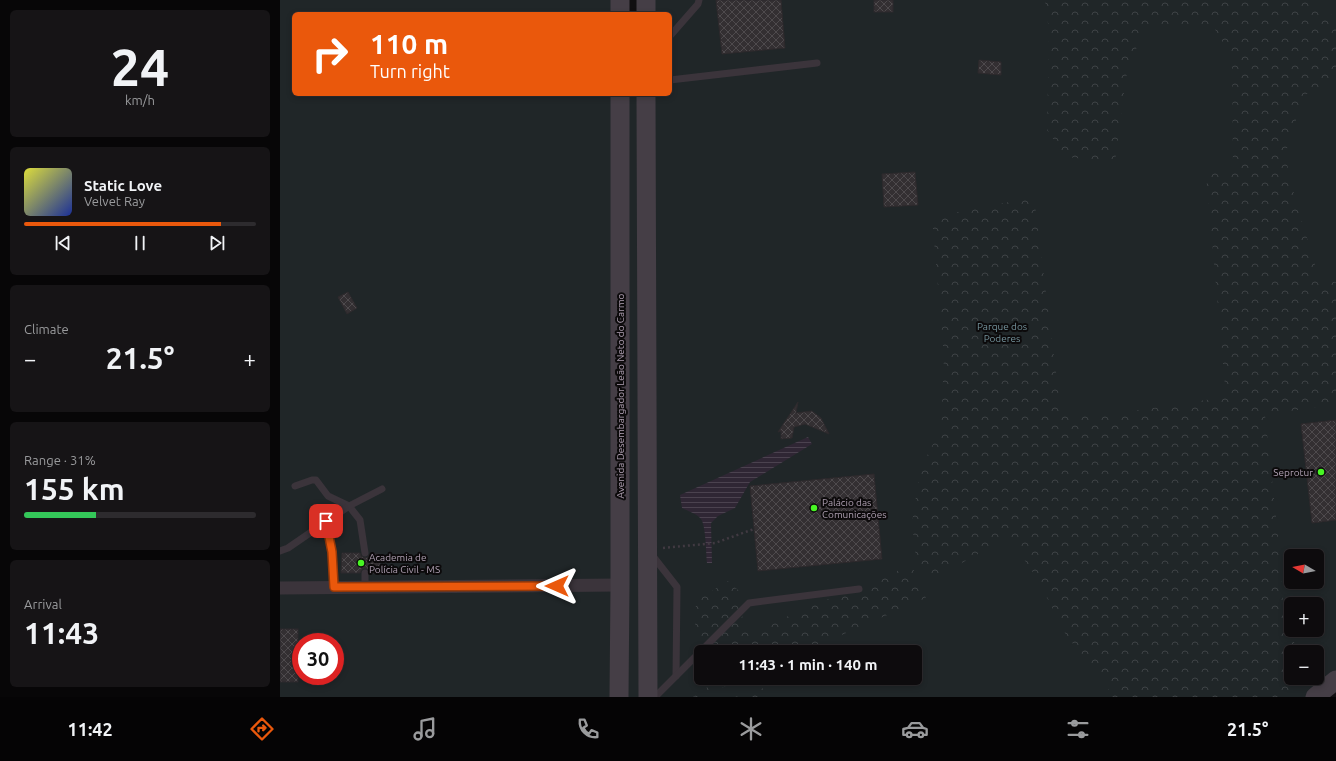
<!DOCTYPE html>
<html lang="en">
<head>
<meta charset="utf-8">
<style>
	:root { --surface:#0d0b0d; --page:#161416; --text:#f1f3f6; --muted:#9a9b9d; --line:#2d2b2e; --accent:#ea580c }
	body { margin:0; font-family:Ubuntu,sans-serif; background:var(--page); color:var(--text); height:100vh; display:flex; flex-direction:column; font-size:15px; white-space:nowrap }
	* { box-sizing:border-box; margin:0 }
	p { font-size:13px; color:var(--muted) }
	.icon { flex:none; width:22px; height:22px; fill:none; stroke:currentColor; stroke-width:2; stroke-linecap:round; stroke-linejoin:round }
	.map { position:relative; flex:1; overflow:hidden }
	.side { display:flex; flex-direction:column; gap:10px; padding:10px; background:#070607; width:280px }
	.side>* { flex:none }
	.top-card { position:absolute; left:12px; top:12px; width:380px; height:84px; border-radius:6px; box-shadow:0 2px 6px #0003,0 0 0 1px var(--line); background:#ea580c; color:#fff; overflow:hidden }
	.needle { width:26px; rotate:280deg }
	.controls { position:absolute; left:1004px; top:549px; display:grid; gap:8px }
	.controls a { display:grid; place-items:center; width:40px; height:40px; border-radius:6px; background:var(--surface); box-shadow:0 2px 6px #0003,0 0 0 1px var(--line); font-size:20px }
	.speed { position:absolute; left:12px; top:633px; display:flex; gap:8px; font-size:20px; font-weight:700; text-align:center }
	.speed>* { display:grid; place-content:center; width:52px; height:52px; border-radius:50%; background:var(--surface); box-shadow:0 2px 6px #0003,0 0 0 1px var(--line); line-height:1 }
	.speed .limit { border:6px solid #d22; background:#fff; color:#111 }
	.pin { position:absolute; display:grid; place-items:center; width:34px; height:34px; color:#fff; margin:-17px; border-radius:8px; box-shadow:0 2px 6px #0006 }
	.me { position:absolute; width:44px; margin:-22px; rotate:270deg; stroke-linejoin:round; filter:drop-shadow(0 0 3px #0008) }
	.turn { display:flex; align-items:center; gap:14px; height:84px; padding:0 12px; font-size:18px }
	.turn .icon { width:52px; height:52px; stroke-width:2.5 }
	.turn b { display:block; font-size:28px; line-height:34px }
	.big { font-size:30px; font-weight:700; line-height:1.1 }
	.side .card { flex:1; display:flex; flex-direction:column; justify-content:center; gap:6px; min-width:0; padding:0 14px; border-radius:6px; background:var(--page) }
	.side .dial { align-items:center; gap:0 }
	.dial b { font-size:52px; line-height:1 }
	.song { display:flex; align-items:center; gap:12px }
	.cover { width:48px; height:48px; border-radius:6px; background:linear-gradient(135deg,hsl(60 70% 55%),hsl(230 70% 35%)) }
	.played { height:4px; border-radius:2px; background:linear-gradient(90deg,var(--accent) 85%,var(--line) 85%) }
	.keys { display:flex; justify-content:space-around; direction:ltr }
	.heat { display:flex; justify-content:space-between; align-items:center; font-size:22px; direction:ltr }
	.charge { height:6px; border-radius:3px; background:linear-gradient(90deg,#34c759 31%,var(--line) 0) }
	.trip { position:absolute; left:414px; top:645px; width:228px; height:40px; border-radius:6px; background:var(--surface); box-shadow:0 2px 6px #0003,0 0 0 1px var(--line); font-weight:700; line-height:40px; text-align:center }
	.dock { display:flex; height:64px; justify-content:space-around; align-items:center; background:#050405; color:var(--muted) }
	.dock .icon { width:28px; height:28px }
	.dock .active { color:var(--accent) }
	.dock b { font-size:18px; color:var(--text) }
	main { display:flex; flex:1; min-height:0 }
	.map>svg:first-child { display:block }
</style>
</head>
<body>
<main>
<section class="side">
<div class="card dial"><b>24</b><p>km/h</p></div>
<div class="card">
<div class="song"><i class="cover"></i><div><b>Static Love</b><p>Velvet Ray</p></div></div>
<div class="played"></div>
<div class="keys"><svg class="icon" aria-label="previous" viewBox="0 0 24 24"><path d="M18 5L8 12l10 7zM5 5v14"/></svg><svg class="icon" aria-label="pause" viewBox="0 0 24 24"><path d="M8 5v14M16 5v14"/></svg><svg class="icon" aria-label="next" viewBox="0 0 24 24"><path d="M6 5l10 7-10 7zM19 5v14"/></svg></div>
</div>
<div class="card"><p>Climate</p>
<div class="heat"><a>−</a><b class="big">21.5°</b><a>+</a></div>
</div>
<div class="card"><p>Range · 31%</p><b class="big">155 km</b><div class="charge"></div></div>
<div class="card"><p>Arrival</p><b class="big">11:43</b></div>
</section>
<div class="map">
<svg width="1056" height="697" viewBox="0 0 1056 697">
	<defs>
		<pattern id="forest-crowns" width="20" height="18" patternUnits="userSpaceOnUse"><rect width="20" height="18" fill="#202628"/><path d="M2 6a3 3 0 1 1 6 0M12 15a3 3 0 1 1 6 0" fill="none" stroke="#3e4245"/></pattern>
		<pattern id="water-rules" width="6" height="5" patternUnits="userSpaceOnUse"><rect width="6" height="5" fill="#2f2634"/><path d="M0 2.5h6" fill="none" stroke="#4b424f"/></pattern>
		<pattern id="building-cross-hatch" width="8" height="8" patternUnits="userSpaceOnUse"><rect width="8" height="8" fill="#332f32"/><path d="M0 0l8 8M0 8l8-8" fill="none" stroke="#4e4a4d"/></pattern>
	</defs>
	<rect width="100%" height="100%" fill="#110f11"/>
	<!-- green -->
	<g fill="#202628" fill-rule="evenodd">
		<path d="M 0,0 L 340,0 L 340,14 L 14,14 L 14,94 L 340,94 L 339,697 L 0,697 ZM 21,642 L 55,642 L 55,676 L 21,676 Z"/>
		<path d="M 366,0 L 1056,0 L 1056,680 L 1035,697 L 368,697 L 366,94 L 390,94 L 390,14 L 366,14 ZM 1011,556 L 1037,556 L 1037,582 L 1011,582 ZM 1011,604 L 1037,604 L 1037,630 L 1011,630 ZM 421,652 L 635,652 L 635,678 L 421,678 ZM 1011,652 L 1037,652 L 1037,678 L 1011,678 Z"/>
		<path d="M 345,94 L 361,94 L 363,697 L 347,697 Z"/>
	</g>
	<!-- forest -->
	<g fill="url(#forest-crowns)">
		<path d="M 765,0 L 1034,0 L 1045,10 L 1056,18 L 1056,82 L 1024,95 L 1005,155 L 1015,198 L 1039,278 L 1056,282 L 1056,404 L 985,415 L 998,535 L 1005,630 L 1021,652 L 1011,652 L 1011,678 L 1029,678 L 1008,697 L 828,697 L 828,684 L 787,637 L 758,580 L 729,537 L 651,580 L 636,558 L 632,523 L 640,470 L 661,428 L 664,357 L 652,217 L 754,197 L 781,412 L 832,414 L 946,397 L 926,174 L 953,170 L 952,58 L 933,26 L 864,27 L 846,77 L 835,162 L 786,157 L 767,130 L 769,31 Z"/>
		<path d="M 631,564 L 646,598 L 523,652 L 421,651 L 415,631 L 416,601 L 448,581 L 459,591 L 464,630 L 491,625 L 518,611 L 607,576 Z"/>
		<path d="M 441,678 L 464,678 L 421,697 L 413,697 Z"/>
		<path d="M 484,688 L 484,697 L 455,697 Z"/>
	</g>
	<!-- water -->
	<path fill="url(#water-rules)" d="M 528,437 L 532,444 L 470,482 L 455,508 L 438,516 L 431,523 L 432,563 L 427,563 C 426,554 426,526 421,519 C 417,514 408,511 402,508 L 400,495 Z"/>
	<!-- building -->
	<g fill="url(#building-cross-hatch)" stroke="#2d292c">
		<path d="M 436,0 L 501,0 L 505,48 L 442,54 Z"/>
		<rect x="594" y="0" width="19" height="12"/>
		<path d="M 699,60 L 721,62 L 721,75 L 698,73 Z"/>
		<path d="M 635,172 L 638,205 L 604,207 L 602,174 Z"/>
		<path d="M 68,292 L 77,308 L 67,314 L 58,297 Z"/>
		<path d="M 518,402 L 516,413 L 532,411 L 541,418 L 549,434 L 525,424 L 514,427 L 512,438 L 501,439 L 501,431 L 498,432 Z"/>
		<path d="M 1056,420 L 1056,520 L 1032,523 L 1021,424 Z"/>
		<path d="M 594,474 L 602,559 L 478,571 L 470,486 Z"/>
		<path d="M 62,553 L 80,553 L 81,556 L 85,558 L 88,557 L 90,554 L 100,554 L 100,574 L 90,573 L 89,570 L 85,568 L 82,569 L 80,573 L 61,573 Z"/>
		<rect x="0" y="629" width="18" height="53"/>
	</g>
	<g fill="none" stroke-linecap="round" stroke-linejoin="round">
		<!-- path -->
		<path stroke="#413a42" stroke-width="2.5" stroke-dasharray="2 3" stroke-linecap="butt" d="M 383,548 L 435,543 L 474,529"/>
		<!-- lane -->
		<g stroke="#3b343b" stroke-width="7">
			<path d="M 390,36 L 418,4 L 419,0"/>
			<path d="M 390,80 L 537,63"/>
			<path d="M 15,486 L 32,480 L 36,480 L 48,496 L 69,506 L 80,520 L 85,553"/>
			<path d="M 46,521 L 52,552 L 54,587"/>
			<path d="M 0,551 L 8,548 L 69,506 L 102,489"/>
			<path d="M 372,555 L 397,587 L 396,676"/>
			<path d="M 85,573 L 85,588"/>
			<path d="M 375,697 L 469,603 L 579,589"/>
		</g>
		<!-- street -->
		<path stroke="#3b343b" stroke-width="13" d="M 0,588 L 340,585"/>
		<!-- secondary -->
		<g stroke="#453e46" stroke-width="19">
			<path d="M 340,0 L 340,14"/>
			<path d="M 366,14 L 366,0"/>
			<path d="M 366,94 L 368,697"/>
			<path d="M 339,697 L 340,585 L 340,94"/>
			<path d="M 1035,697 L 1056,680"/>
		</g>
	</g>
	<g fill="none" stroke-linecap="round" stroke-linejoin="round">
		<!-- route casing -->
		<g stroke="#983908" stroke-width="10">
			<path id="route" d="M 46,521 L 52,552 L 54,587 L 277,586"/>
		</g>
		<!-- route -->
		<use href="#route" stroke="#ea580c" stroke-width="7"/>
	</g>
	<!-- markers -->
	<g fill="#48f524" stroke="#0c0a0b" stroke-width="1.5">
		<circle cx="1041" cy="472" r="4"/>
		<circle cx="534" cy="508" r="4"/>
		<circle cx="81" cy="563" r="4"/>
	</g>
	<g text-anchor="middle" dominant-baseline="central" stroke-width="4" stroke-linejoin="round" paint-order="stroke">
		<!-- park labels -->
		<g font-size="10" fill="#76959e" stroke="#0c0a0b">
			<text x="722" y="326">Parque dos<tspan x="722" dy="12">Poderes</tspan></text>
		</g>
		<!-- street labels -->
		<g font-size="10" fill="#afa0b2" stroke="#0c0a0b">
			<text transform="translate(340 396) rotate(-90)">Avenida Desembargador Leão Neto do Carmo</text>
		</g>
		<!-- poi labels -->
		<g font-size="10" fill="#afa0b2" stroke="#0c0a0b" text-anchor="start">
			<text x="1033" y="472" text-anchor="end">Seprotur</text>
			<text x="542" y="502">Palácio das<tspan x="542" dy="12">Comunicações</tspan></text>
			<text x="89" y="557">Academia de<tspan x="89" dy="12">Polícia Civil - MS</tspan></text>
		</g>
	</g>
</svg>
<div class="controls">
<a><svg class="needle" viewBox="-14 -14 28 28"><path d="M0-13l5 13h-10z" fill="#e53935"/><path d="M0 13l5-13h-10z" fill="#9a9b9d"/></svg></a>
<a>+</a>
<a>−</a>
</div>
<div class="speed"><div class="limit">30</div></div>
<div class="pin" style="left:46px;top:521px;background:#d93025"><svg class="icon" aria-label="arrive" viewBox="0 0 24 24"><path d="M6 21V4h12l-3 4 3 4H6"/></svg></div>
<svg class="me" style="left:277px;top:586px" viewBox="-20 -20 40 40"><path d="M0-17L14 15 0 8-14 15z" fill="#ea580c" stroke="#fff" stroke-width="4"/></svg>
<div class="trip">11:43 · 1 min · 140 m</div>
<div class="top-card">
<div class="turn"><svg class="icon" aria-label="right" viewBox="0 0 24 24"><path d="M7 20v-9h11M14 6l5 5-5 5"/></svg><div><b>110 m</b>Turn right</div></div>
</div>
</div>
</main>
<nav class="dock">
<b>11:42</b>
<svg class="icon active" aria-label="directions" viewBox="0 0 24 24"><path d="M12 3l9 9-9 9-9-9zM9 14v-3h6M13 9l2 2-2 2"/></svg>
<svg class="icon" aria-label="music" viewBox="0 0 24 24"><path d="M9 18V5l10-2v13"/><circle cx="6" cy="18" r="3"/><circle cx="16" cy="16" r="3"/></svg>
<svg class="icon" aria-label="phone" viewBox="0 0 24 24"><path d="M5 4h4l2 5-3 2q2 4 5 5l2-3 5 2v4C11 20 4 13 5 4z"/></svg>
<svg class="icon" aria-label="climate" viewBox="0 0 24 24"><path d="M12 3v18M4 7l16 10M4 17L20 7"/></svg>
<svg class="icon" aria-label="car" viewBox="0 0 24 24"><path d="M5 17H2v-5l4-1 3-4h7l3 4 3 1v5h-3M9 17h6M6 11h13"/><circle cx="7" cy="17" r="2"/><circle cx="17" cy="17" r="2"/></svg>
<svg class="icon" aria-label="filters" viewBox="0 0 24 24"><path d="M4 7h16M4 17h16"/><circle cx="9" cy="7" r="2"/><circle cx="15" cy="17" r="2"/></svg>
<b>21.5°</b>
</nav>
</body>
</html>
